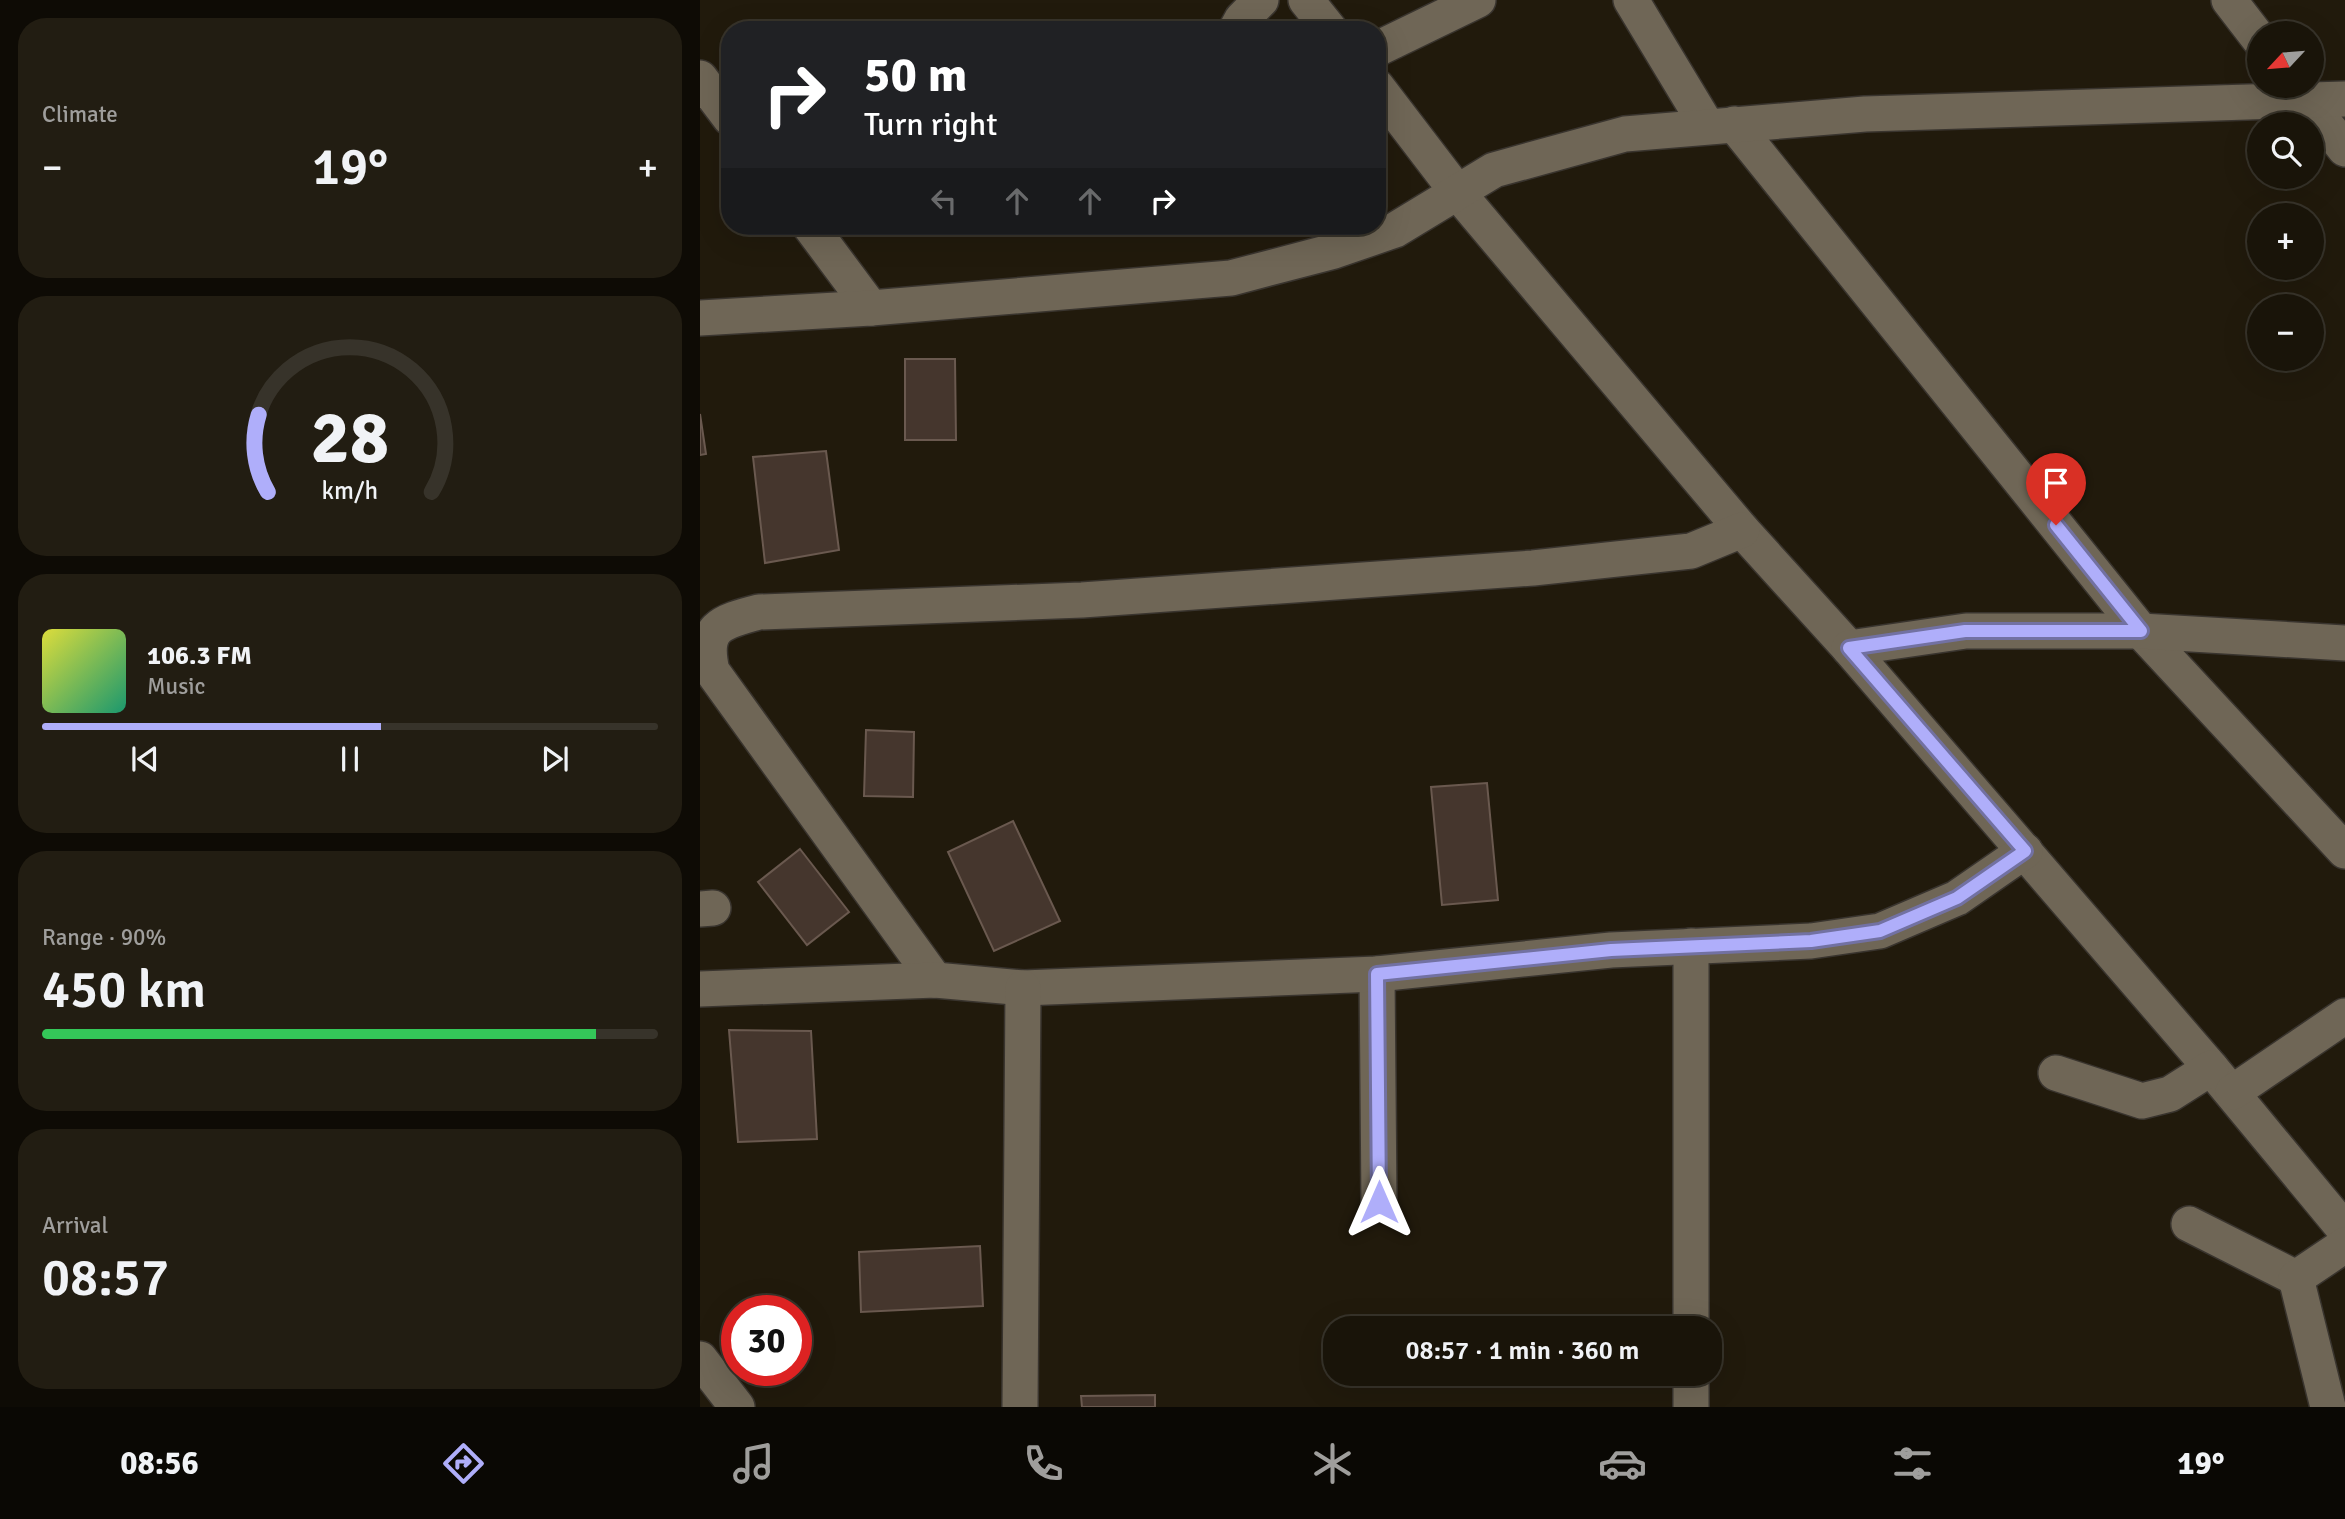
<!DOCTYPE html>
<html lang="en">
<head>
<meta charset="utf-8">
<style>
	:root { --surface:#191409; --page:#221d12; --text:#f1f3f6; --muted:#9f9e9c; --line:#37332a; --accent:#afaefa }
	body { margin:0; font-family:Signika,sans-serif; background:var(--page); color:var(--text); height:100vh; display:flex; flex-direction:column; font-size:26px; white-space:nowrap }
	* { box-sizing:border-box; margin:0 }
	p { font-size:23px; color:var(--muted) }
	.icon { flex:none; width:38px; height:38px; fill:none; stroke:currentColor; stroke-width:2; stroke-linecap:round; stroke-linejoin:round }
	.map { position:relative; flex:1; overflow:hidden }
	.sheet { display:flex; flex-direction:column; gap:18px; padding:18px; background:#0e0b05; width:700px }
	.sheet>* { flex:none }
	.banner { position:absolute; left:21px; top:21px; width:665px; height:214px; border-radius:28px; box-shadow:0 7px 28px #0002,0 0 0 2px var(--line); background:#202124; color:#fff; overflow:hidden }
	.needle { width:46px; rotate:244deg }
	.controls { position:absolute; left:1547px; top:21px; display:grid; gap:14px }
	.controls a { display:grid; place-items:center; width:77px; height:77px; border-radius:50%; background:var(--surface); box-shadow:0 7px 28px #0002,0 0 0 2px var(--line); font-size:35px }
	.speed { position:absolute; left:21px; top:1295px; display:flex; gap:14px; font-size:35px; font-weight:700; text-align:center }
	.speed>* { display:grid; place-content:center; width:91px; height:91px; border-radius:50%; background:var(--surface); box-shadow:0 7px 28px #0002,0 0 0 2px var(--line); line-height:1 }
	.speed .limit { border:10px solid #d22; background:#fff; color:#111 }
	.pin { position:absolute; display:grid; place-items:center; width:60px; height:60px; color:#fff; margin:-72px -30px; border-radius:50% 50% 50% 0; rotate:-45deg; box-shadow:0 0 7px #0007 }
	.pin .icon { rotate:45deg }
	.me { position:absolute; width:77px; margin:-38px; rotate:0deg; stroke-linejoin:round; filter:drop-shadow(0 0 5px #0008) }
	.turn { display:flex; align-items:center; gap:24px; height:147px; padding:0 28px; font-size:32px }
	.turn .icon { width:91px; height:91px; stroke-width:2.5 }
	.turn b { display:block; font-size:49px; line-height:60px }
	.lanes { display:flex; align-items:center; height:66px; padding:0 28px; background:#0003; justify-content:center; gap:35px; direction:ltr }
	.lanes .off { opacity:.35 }
	.big { font-size:52px; font-weight:600; line-height:1.1 }
	.sheet .tile { flex:1; display:flex; flex-direction:column; justify-content:center; gap:10px; min-width:0; padding:0 24px; border-radius:28px; background:var(--page) }
	.sheet .dial { align-items:center; gap:0 }
	.dial svg { height:182px; overflow:visible; fill:none; stroke:var(--line); stroke-width:7; stroke-linecap:round; text-anchor:middle }
	.dial text { fill:var(--text); stroke:none }
	.song { display:flex; align-items:center; gap:21px }
	.cover { width:84px; height:84px; border-radius:10px; background:linear-gradient(135deg,hsl(60 70% 55%),hsl(160 70% 35%)) }
	.played { height:7px; border-radius:4px; background:linear-gradient(90deg,var(--accent) 55%,var(--line) 55%) }
	.keys { display:flex; justify-content:space-around; direction:ltr }
	.heat { display:flex; justify-content:space-between; align-items:center; font-size:38px; direction:ltr }
	.charge { height:10px; border-radius:5px; background:linear-gradient(90deg,#34c759 90%,var(--line) 0) }
	.trip { position:absolute; left:623px; top:1316px; width:399px; height:70px; border-radius:28px; background:var(--surface); box-shadow:0 7px 28px #0002,0 0 0 2px var(--line); font-weight:600; line-height:70px; text-align:center }
	.dock { display:flex; height:112px; justify-content:space-around; align-items:center; background:#0a0804; color:var(--muted) }
	.dock .icon { width:49px; height:49px }
	.dock .selected { color:var(--accent) }
	.dock b { font-size:32px; color:var(--text) }
	main { display:flex; flex:1; min-height:0 }
	.map>svg:first-child { display:block }
</style>
</head>
<body>
<main>
<section class="sheet">
<div class="tile"><p>Climate</p>
<div class="heat"><a>−</a><b class="big">19°</b><a>+</a></div>
</div>
<div class="tile dial"><svg viewBox="0 0 100 80">
<path d="M14 69A42 42 0 1 1 86 69"/>
<path d="M14 69A42 42 0 0 1 10 35" stroke="#afaefa"/>
<text x="50" y="56" font-size="32" font-weight="700">28</text>
<text x="50" y="72" font-size="11">km/h</text>
</svg></div>
<div class="tile">
<div class="song"><i class="cover"></i><div><b>106.3 FM</b><p>Music</p></div></div>
<div class="played"></div>
<div class="keys"><svg class="icon" aria-label="previous" viewBox="0 0 24 24"><path d="M18 5L8 12l10 7zM5 5v14"/></svg><svg class="icon" aria-label="pause" viewBox="0 0 24 24"><path d="M8 5v14M16 5v14"/></svg><svg class="icon" aria-label="next" viewBox="0 0 24 24"><path d="M6 5l10 7-10 7zM19 5v14"/></svg></div>
</div>
<div class="tile"><p>Range · 90%</p><b class="big">450 km</b><div class="charge"></div></div>
<div class="tile"><p>Arrival</p><b class="big">08:57</b></div>
</section>
<div class="map">
<svg width="1645" height="1407" viewBox="0 0 1645 1407">
	<rect width="100%" height="100%" fill="#211a0c"/>
	<!-- building -->
	<g fill="#45362d" stroke="#6a594f" stroke-width="2">
		<path d="M 205,359 L 255,359 L 256,440 L 205,440 Z"/>
		<path d="M 0,414 L 6,454 L 0,455 Z"/>
		<path d="M 126,451 L 139,550 L 65,563 L 53,457 Z"/>
		<path d="M 166,730 L 214,732 L 213,797 L 164,796 Z"/>
		<path d="M 787,783 L 798,900 L 742,905 L 731,787 Z"/>
		<path d="M 313,821 L 360,921 L 294,951 L 248,852 Z"/>
		<path d="M 100,849 L 149,912 L 107,945 L 58,882 Z"/>
		<path d="M 29,1030 L 111,1031 L 117,1139 L 38,1142 Z"/>
		<path d="M 280,1246 L 283,1306 L 161,1312 L 159,1252 Z"/>
		<path d="M 455,1395 L 455,1407 L 382,1407 L 381,1396 Z"/>
	</g>
	<g fill="none" stroke-linecap="round" stroke-linejoin="round">
		<!-- minor casing -->
		<g stroke="#39342e" stroke-width="38">
			<g id="minor">
				<path d="M 606,0 L 630,30"/>
				<path d="M 931,0 L 1007,126"/>
				<path d="M 1529,0 L 1559,39"/>
				<path d="M 536,30 L 542,19 L 561,0"/>
				<path d="M 677,49 L 778,0"/>
				<path d="M 0,78 L 30,118"/>
				<path d="M 1595,86 L 1645,149"/>
				<path d="M 677,87 L 758,193 L 1042,530 L 1149,648 L 1511,1068 L 1645,1230"/>
				<path d="M 1034,124 L 1441,631 L 1645,851"/>
				<path d="M 110,226 L 171,308"/>
				<path d="M 0,318 L 171,308 L 531,278 L 634,251 L 695,230 L 794,170 L 925,134 L 1165,114 L 1645,99"/>
				<path d="M 1149,648 L 1266,631 L 1441,631 L 1645,643"/>
				<path d="M 0,909 L 13,908"/>
				<path d="M 677,974 L 679,1202"/>
				<path d="M 235,980 L 12,671 C 2,627 20,622 59,612 L 382,600 L 833,568 L 991,551 L 1042,530"/>
				<path d="M 0,989 L 235,980 L 323,988 L 677,974 L 911,950 L 1111,941 L 1180,931 L 1257,898 L 1325,851"/>
				<path d="M 1356,1073 L 1442,1101 L 1470,1094 L 1511,1068"/>
				<path d="M 1533,1092 L 1645,1016"/>
				<path d="M 1489,1224 L 1596,1278"/>
				<path d="M 991,1328 L 991,946"/>
				<path d="M 0,1359 L 37,1407"/>
				<path d="M 320,1407 L 323,988"/>
				<path d="M 991,1407 L 991,1374"/>
				<path d="M 1628,1407 L 1596,1278 L 1645,1245"/>
			</g>
		</g>
		<!-- minor -->
		<use href="#minor" stroke="#6f6656" stroke-width="35"/>
	</g>
	<g fill="none" stroke-linecap="round" stroke-linejoin="round">
		<!-- route casing -->
		<g stroke="#7271a2" stroke-width="18">
			<path id="route" d="M 679,1202 L 677,974 L 911,950 L 1111,941 L 1180,931 L 1257,898 L 1325,851 L 1149,648 L 1265,631 L 1441,631 L 1356,525"/>
		</g>
		<!-- route -->
		<use href="#route" stroke="#afaefa" stroke-width="12"/>
	</g>
</svg>
<div class="controls">
<a><svg class="needle" viewBox="-14 -14 28 28"><path d="M0-13l5 13h-10z" fill="#e53935"/><path d="M0 13l5-13h-10z" fill="#9f9e9c"/></svg></a>
<a><svg class="icon" aria-label="search" viewBox="0 0 24 24"><circle cx="10" cy="10" r="6"/><path d="M15 15l6 6"/></svg></a>
<a>+</a>
<a>−</a>
</div>
<div class="speed"><div class="limit">30</div></div>
<div class="pin" style="left:1356px;top:525px;background:#d93025"><svg class="icon" aria-label="arrive" viewBox="0 0 24 24"><path d="M6 21V4h12l-3 4 3 4H6"/></svg></div>
<svg class="me" style="left:679px;top:1202px" viewBox="-20 -20 40 40"><path d="M0-17L14 15 0 8-14 15z" fill="#afaefa" stroke="#fff" stroke-width="4"/></svg>
<div class="trip">08:57 · 1 min · 360 m</div>
<div class="banner">
<div class="turn"><svg class="icon" aria-label="right" viewBox="0 0 24 24"><path d="M7 20v-9h11M14 6l5 5-5 5"/></svg><div><b>50 m</b>Turn right</div></div>
<div class="lanes"><svg class="icon off" aria-label="left" viewBox="0 0 24 24"><path d="M17 20v-9H6M10 6l-5 5 5 5"/></svg><svg class="icon off" aria-label="ahead" viewBox="0 0 24 24"><path d="M12 20V5M6 11l6-6 6 6"/></svg><svg class="icon off" aria-label="ahead" viewBox="0 0 24 24"><path d="M12 20V5M6 11l6-6 6 6"/></svg><svg class="icon" aria-label="right" viewBox="0 0 24 24"><path d="M7 20v-9h11M14 6l5 5-5 5"/></svg></div>
</div>
</div>
</main>
<nav class="dock">
<b>08:56</b>
<svg class="icon selected" aria-label="directions" viewBox="0 0 24 24"><path d="M12 3l9 9-9 9-9-9zM9 14v-3h6M13 9l2 2-2 2"/></svg>
<svg class="icon" aria-label="music" viewBox="0 0 24 24"><path d="M9 18V5l10-2v13"/><circle cx="6" cy="18" r="3"/><circle cx="16" cy="16" r="3"/></svg>
<svg class="icon" aria-label="phone" viewBox="0 0 24 24"><path d="M5 4h4l2 5-3 2q2 4 5 5l2-3 5 2v4C11 20 4 13 5 4z"/></svg>
<svg class="icon" aria-label="climate" viewBox="0 0 24 24"><path d="M12 3v18M4 7l16 10M4 17L20 7"/></svg>
<svg class="icon" aria-label="car" viewBox="0 0 24 24"><path d="M5 17H2v-5l4-1 3-4h7l3 4 3 1v5h-3M9 17h6M6 11h13"/><circle cx="7" cy="17" r="2"/><circle cx="17" cy="17" r="2"/></svg>
<svg class="icon" aria-label="filters" viewBox="0 0 24 24"><path d="M4 7h16M4 17h16"/><circle cx="9" cy="7" r="2"/><circle cx="15" cy="17" r="2"/></svg>
<b>19°</b>
</nav>
</body>
</html>
